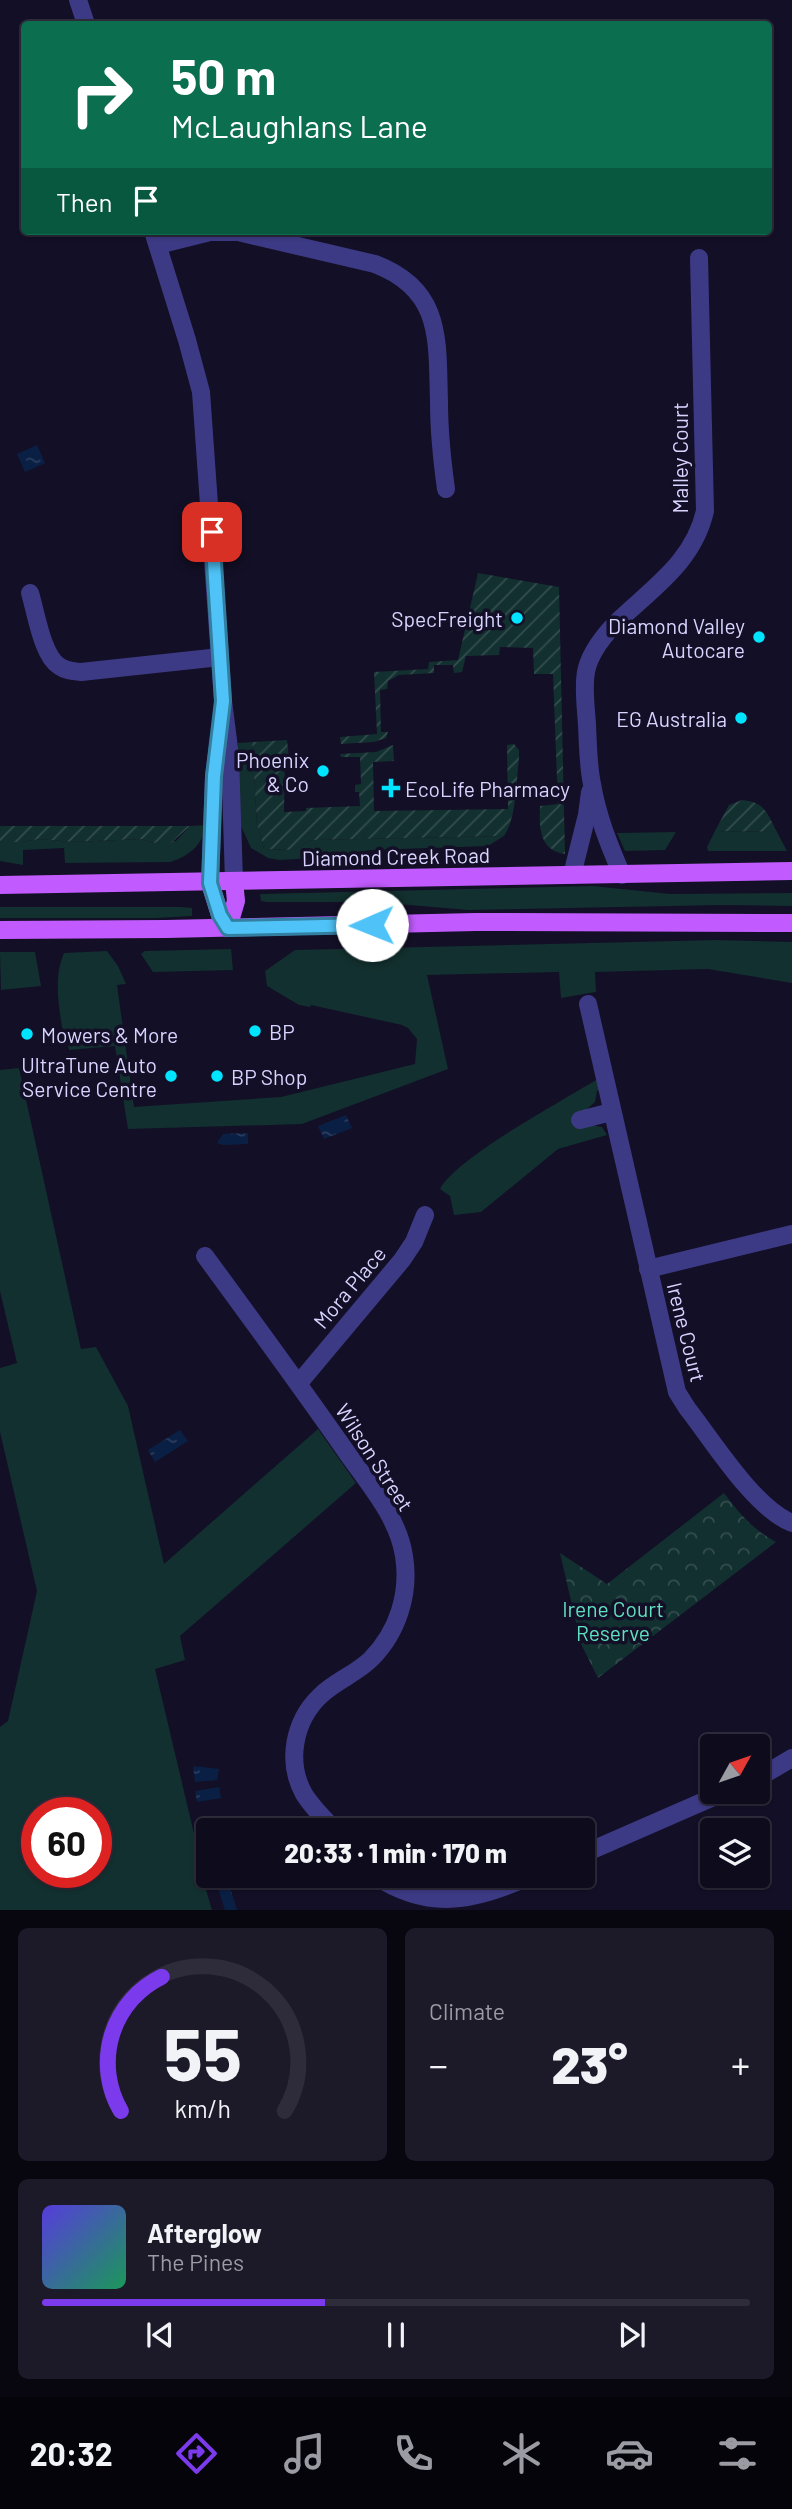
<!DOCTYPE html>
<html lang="en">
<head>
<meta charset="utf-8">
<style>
	:root { --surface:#0e0b1c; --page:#1c1929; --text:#f1f3f6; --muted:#9b9ba3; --line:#2e2b3b; --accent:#7c3aed }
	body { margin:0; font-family:Barlow,sans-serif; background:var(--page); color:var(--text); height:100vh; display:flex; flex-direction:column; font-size:26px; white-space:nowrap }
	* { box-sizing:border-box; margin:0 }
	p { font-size:23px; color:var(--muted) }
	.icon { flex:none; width:38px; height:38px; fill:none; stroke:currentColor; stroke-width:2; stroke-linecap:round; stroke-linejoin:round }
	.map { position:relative; height:1910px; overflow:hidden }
	.sheet { display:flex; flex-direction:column; gap:18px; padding:18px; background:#08060f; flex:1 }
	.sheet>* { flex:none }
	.hud { position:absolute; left:21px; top:21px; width:751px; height:214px; border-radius:7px; box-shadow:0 2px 5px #0004,0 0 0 2px var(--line); background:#0b6e4f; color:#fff; overflow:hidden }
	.needle { width:46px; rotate:50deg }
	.tools { position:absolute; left:700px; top:1734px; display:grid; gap:14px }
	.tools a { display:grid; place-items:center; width:70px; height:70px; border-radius:7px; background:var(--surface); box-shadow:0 2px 5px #0004,0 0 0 2px var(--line); font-size:35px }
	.speed { position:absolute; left:21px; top:1797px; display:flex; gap:14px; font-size:35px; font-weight:700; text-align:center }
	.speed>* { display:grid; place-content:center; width:91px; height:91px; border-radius:50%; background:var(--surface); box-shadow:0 2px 5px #0004,0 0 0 2px var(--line); line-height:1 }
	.speed .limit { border:10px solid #d22; background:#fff; color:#111 }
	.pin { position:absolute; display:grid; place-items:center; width:60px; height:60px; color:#fff; margin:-30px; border-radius:14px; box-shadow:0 4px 10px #0006 }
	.me { position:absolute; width:77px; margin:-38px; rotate:269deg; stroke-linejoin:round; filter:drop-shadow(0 0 5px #0008) }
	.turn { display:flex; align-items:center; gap:24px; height:147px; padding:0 35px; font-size:32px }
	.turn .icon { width:91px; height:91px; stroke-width:2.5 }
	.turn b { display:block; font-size:49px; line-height:60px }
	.then { display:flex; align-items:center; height:66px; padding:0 35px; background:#0003; gap:14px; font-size:26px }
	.big { font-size:52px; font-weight:800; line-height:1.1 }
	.sheet .widget { flex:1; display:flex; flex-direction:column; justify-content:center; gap:10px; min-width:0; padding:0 24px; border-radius:10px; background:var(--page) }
	.sheet .dial { align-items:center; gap:0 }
	.dial svg { height:182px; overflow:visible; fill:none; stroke:var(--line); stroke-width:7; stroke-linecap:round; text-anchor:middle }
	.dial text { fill:var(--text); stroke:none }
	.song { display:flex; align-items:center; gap:21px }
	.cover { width:84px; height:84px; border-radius:10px; background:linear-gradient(135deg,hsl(250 70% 55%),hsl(150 70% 35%)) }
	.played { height:7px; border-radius:4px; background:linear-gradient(90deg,var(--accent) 40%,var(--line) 40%) }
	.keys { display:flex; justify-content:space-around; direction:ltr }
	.heat { display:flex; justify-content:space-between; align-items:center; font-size:38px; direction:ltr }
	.sheet .tiles { flex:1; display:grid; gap:18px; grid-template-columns:1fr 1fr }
	.widget:last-child { grid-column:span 2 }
	.trip { position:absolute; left:196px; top:1818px; width:399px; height:70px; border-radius:7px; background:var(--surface); box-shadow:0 2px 5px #0004,0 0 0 2px var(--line); font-weight:800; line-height:70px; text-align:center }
	.tab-bar { display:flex; height:112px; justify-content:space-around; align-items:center; background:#06040b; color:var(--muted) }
	.tab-bar .icon { width:49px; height:49px }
	.tab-bar .active { color:var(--accent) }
	.tab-bar b { font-size:32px; color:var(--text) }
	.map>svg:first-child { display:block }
</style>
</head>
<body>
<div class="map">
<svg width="792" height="1911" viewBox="0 0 792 1911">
	<defs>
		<pattern id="forest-crowns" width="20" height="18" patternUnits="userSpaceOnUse" patternTransform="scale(1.75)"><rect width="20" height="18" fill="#12302f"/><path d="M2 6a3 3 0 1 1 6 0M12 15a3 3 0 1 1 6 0" fill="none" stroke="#344d4e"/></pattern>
		<pattern id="garden-furrows" width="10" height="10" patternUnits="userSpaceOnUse" patternTransform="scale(1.75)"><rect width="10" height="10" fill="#12302f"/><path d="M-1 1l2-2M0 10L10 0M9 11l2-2" fill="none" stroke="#344d4e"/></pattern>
		<pattern id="water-ripples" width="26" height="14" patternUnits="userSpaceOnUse" patternTransform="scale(1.75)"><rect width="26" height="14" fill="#0a1f44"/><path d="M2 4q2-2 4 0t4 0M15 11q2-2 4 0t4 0" fill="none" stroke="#2d3f60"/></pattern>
	</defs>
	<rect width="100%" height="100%" fill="#130f26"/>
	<!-- grass -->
	<g fill="#12302f" fill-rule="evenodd">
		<path d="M 252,742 L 257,824 L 264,849 L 294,850 L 311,840 L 504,836 L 488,846 L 371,850 L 314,858 L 280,860 L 268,858 L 251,848 L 240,824 L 238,743 Z"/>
		<path d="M 206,825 C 203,845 188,857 170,862 L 65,863 L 64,848 L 23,850 L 23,865 L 0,861 L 0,842 L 22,842 L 39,839 L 72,842 L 141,839 L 155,843 L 161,841 L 176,841 L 190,826 Z"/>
		<path d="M 715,831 L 777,832 L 787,851 L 708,851 L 707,847 Z"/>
		<path d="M 676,832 L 665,850 L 625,851 L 617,833 Z"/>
		<path d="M 593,886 L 670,894 L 792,893 L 792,906 L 721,905 L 468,910 L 374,902 L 267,902 L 261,901 L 260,894 Z"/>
		<path d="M 0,907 L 181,907 L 192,908 L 192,916 L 156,918 L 0,918 Z"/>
		<path d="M 717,940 L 792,942 L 792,983 L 708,969 L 595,972 L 596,992 L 561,998 L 559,972 L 427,975 L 448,1069 L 302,1124 L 128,1129 L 115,1046 L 69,1050 L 66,1033 L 63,1033 C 59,1007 53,978 64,953 L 107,951 L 118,966 L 126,984 L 117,985 L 134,1107 L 281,1097 L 415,1064 L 417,1039 L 408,1028 L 402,1025 L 311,1005 L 310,1007 L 299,1005 L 267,986 L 265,971 L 295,950 Z"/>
		<path d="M 231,949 L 233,970 L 153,972 L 141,954 L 145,951 Z"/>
		<path d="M 0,952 L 35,952 L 41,986 L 1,990 Z"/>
		<path d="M 19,1068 L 81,1349 L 96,1347 L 128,1406 L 164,1564 L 318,1429 L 356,1483 L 180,1636 L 185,1660 L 155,1669 L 196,1842 L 208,1862 L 208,1876 L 215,1876 L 204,1883 L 212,1910 L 0,1910 L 0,1727 L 8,1721 L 37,1591 L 0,1432 L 0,1368 L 17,1363 L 0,1291 L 0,1070 ZM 37,1813 L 96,1813 L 96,1872 L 37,1872 Z"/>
		<path d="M 596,1080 L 599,1082 L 600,1090 L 597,1091 L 595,1102 L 585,1111 L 591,1125 L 602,1127 L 607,1135 L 558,1149 L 481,1212 L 454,1215 L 450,1196 L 440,1189 C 456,1158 562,1101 596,1080 Z"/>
	</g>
	<!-- forest -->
	<path fill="url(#forest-crowns)" d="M 724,1493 C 739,1513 753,1530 776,1542 L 598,1678 L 581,1644 L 560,1553 L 607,1584 Z"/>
	<!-- garden -->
	<g fill="url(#garden-furrows)">
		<path d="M 478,573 L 559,587 L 565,854 C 539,850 539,827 540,806 L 558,804 L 553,674 L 534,674 L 533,648 L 500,647 L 499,655 L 466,656 L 462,672 L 454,673 L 453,665 L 434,665 L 434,673 L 399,675 L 388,681 L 387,689 L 380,690 L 381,732 L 388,732 L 386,738 L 374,742 L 341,744 L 340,737 L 377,734 L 374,672 L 428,669 L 429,662 L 458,660 Z"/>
		<path d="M 287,740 L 289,758 L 285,759 L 284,812 L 306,811 L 306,808 L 360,806 L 359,792 L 355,792 L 355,785 L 361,784 L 360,757 L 341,757 L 340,754 L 376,752 L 393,745 L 394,761 L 373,762 L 374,811 L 508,809 L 507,745 L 514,744 L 519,750 L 519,758 C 516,781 517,817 504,836 L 311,840 L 294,850 L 264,849 L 257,824 L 252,742 Z"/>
		<path d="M 742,800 C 765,802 767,813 777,832 L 715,831 L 729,805 Z"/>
		<path d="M 0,826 L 190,826 L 171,843 L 161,841 L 155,843 L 141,839 L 72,842 L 39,839 L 22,842 L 0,842 Z"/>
	</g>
	<!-- water -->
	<g fill="url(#water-ripples)">
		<path d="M 37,445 L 45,463 L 25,472 L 17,454 Z"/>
		<path d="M 346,1115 L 352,1128 L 324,1139 L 318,1126 Z"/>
		<path d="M 248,1133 L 248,1144 L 223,1145 L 217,1143 L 223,1134 Z"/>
		<path d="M 180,1430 L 188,1441 L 155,1462 L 148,1450 Z"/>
		<path d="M 193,1766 L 219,1769 L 217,1780 L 195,1782 Z"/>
		<path d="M 219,1787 L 221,1798 L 197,1802 L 195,1791 Z"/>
		<path d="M 229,1885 L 237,1910 L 225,1910 L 218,1888 Z"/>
	</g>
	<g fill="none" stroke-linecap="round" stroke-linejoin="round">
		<!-- minor -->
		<g stroke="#3d3a85" stroke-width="18">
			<path d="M 78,0 L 86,24"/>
			<path d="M 153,231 L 187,340 L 201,392 L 223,701 L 230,756 L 234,881"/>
			<path d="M 158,245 L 210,232 L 238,232 L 375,264 C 443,290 437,340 439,402 C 439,432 442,460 446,489"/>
			<path d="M 30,593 C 36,612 42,655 59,666 C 66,671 73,671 81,672 L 220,657"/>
			<path d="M 572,875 L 587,815 L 590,792"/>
			<path d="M 622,875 C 609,845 597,815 592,784 C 588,765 588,744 587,725 C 586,707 583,689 586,672 C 589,655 602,638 613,626 C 649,590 693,564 705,511 L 699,258"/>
			<path d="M 210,883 L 214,776 L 220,732"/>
			<path d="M 588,1004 L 677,1392 L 687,1408 C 713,1441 754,1508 792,1523"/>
			<path d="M 580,1120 L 611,1112"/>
			<path d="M 205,1256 C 252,1320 299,1384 345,1450 C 367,1482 398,1516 404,1556 C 410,1593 398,1632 371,1659 C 356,1674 335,1681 320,1696 C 294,1721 286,1762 304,1794 C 312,1807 324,1819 335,1830"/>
			<path d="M 648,1269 L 792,1234"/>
			<path d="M 299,1383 L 402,1260 L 414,1242 L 425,1215"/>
			<path d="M 758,1778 L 792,1758"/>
			<path d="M 583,1854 L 725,1792"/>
			<path d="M 375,1876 C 429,1911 471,1902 531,1876"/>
		</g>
		<!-- major -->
		<g stroke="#c25bff" stroke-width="18">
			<path d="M 210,883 L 220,915 L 228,928"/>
			<path d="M 0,885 L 792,871"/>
			<path d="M 228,928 L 236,901 L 234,881"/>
			<path d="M 0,930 L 166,929 L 476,922 L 792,923"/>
		</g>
	</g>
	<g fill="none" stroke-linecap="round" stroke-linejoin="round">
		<!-- route casing -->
		<g stroke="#337fa1" stroke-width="18">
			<path id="route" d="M 212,532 L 223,701 L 214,776 L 210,883 L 220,915 L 228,928 L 372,925"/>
		</g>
		<!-- route -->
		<use href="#route" stroke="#4fc3f7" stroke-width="12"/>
	</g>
	<!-- markers -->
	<g fill="#00e5ff" stroke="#130f26" stroke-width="2.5">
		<circle cx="517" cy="618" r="7"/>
		<circle cx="759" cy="637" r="7"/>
		<circle cx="741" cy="718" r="7"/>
		<circle cx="323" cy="771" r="7"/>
		<path d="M387.5 777.5h7v7h7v7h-7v7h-7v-7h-7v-7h7z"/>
		<circle cx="255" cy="1031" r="7"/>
		<circle cx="27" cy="1034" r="7"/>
		<circle cx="171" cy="1076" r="7"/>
		<circle cx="217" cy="1076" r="7"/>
	</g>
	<g text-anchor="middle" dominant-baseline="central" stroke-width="7" stroke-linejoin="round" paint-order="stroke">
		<!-- street labels -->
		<g font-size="21" fill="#d9d4ff" stroke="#130f26">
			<text transform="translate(679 458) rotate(-90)">Malley Court</text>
			<text transform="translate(396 856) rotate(-1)">Diamond Creek Road</text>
			<text transform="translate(349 1287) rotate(-50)">Mora Place</text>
			<text transform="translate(687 1332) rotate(76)">Irene Court</text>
			<text transform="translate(375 1457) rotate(57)">Wilson Street</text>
		</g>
		<!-- poi labels -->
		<g font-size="21" fill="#d9d4ff" stroke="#130f26" text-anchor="end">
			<text x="503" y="618">SpecFreight</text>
			<text x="745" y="625">Diamond Valley<tspan x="745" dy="24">Autocare</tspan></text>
			<text x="727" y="718">EG Australia</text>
			<text x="309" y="759">Phoenix<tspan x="309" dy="24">&amp; Co</tspan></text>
			<text x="405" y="788" text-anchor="start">EcoLife Pharmacy</text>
			<text x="269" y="1031" text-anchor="start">BP</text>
			<text x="41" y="1034" text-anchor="start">Mowers &amp; More</text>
			<text x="157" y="1064">UltraTune Auto<tspan x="157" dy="24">Service Centre</tspan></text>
			<text x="231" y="1076" text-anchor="start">BP Shop</text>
		</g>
		<!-- park labels -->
		<g font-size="21" fill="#5fe0c0" stroke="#130f26">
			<text x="613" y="1608">Irene Court<tspan x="613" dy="24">Reserve</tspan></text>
		</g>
	</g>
</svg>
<div class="tools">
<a><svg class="needle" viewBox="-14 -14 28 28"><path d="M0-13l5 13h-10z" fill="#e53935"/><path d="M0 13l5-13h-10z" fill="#9b9ba3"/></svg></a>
<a><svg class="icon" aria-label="layers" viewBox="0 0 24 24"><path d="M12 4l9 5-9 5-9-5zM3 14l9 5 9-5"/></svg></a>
</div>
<div class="speed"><div class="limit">60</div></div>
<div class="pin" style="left:212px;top:532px;background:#d93025"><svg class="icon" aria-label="arrive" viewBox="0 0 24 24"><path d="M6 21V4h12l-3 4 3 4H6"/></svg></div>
<svg class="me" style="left:372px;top:925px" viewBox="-20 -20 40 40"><circle r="19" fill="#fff"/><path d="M0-13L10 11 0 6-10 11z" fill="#4fc3f7"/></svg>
<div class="trip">20:33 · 1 min · 170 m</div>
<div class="hud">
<div class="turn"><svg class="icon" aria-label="right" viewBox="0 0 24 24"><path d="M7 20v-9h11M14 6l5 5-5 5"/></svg><div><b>50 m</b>McLaughlans Lane</div></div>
<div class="then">Then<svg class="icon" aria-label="arrive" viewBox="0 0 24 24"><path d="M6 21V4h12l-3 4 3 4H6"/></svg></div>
</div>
</div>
<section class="sheet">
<div class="tiles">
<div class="widget dial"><svg viewBox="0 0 100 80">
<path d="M14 69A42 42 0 1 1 86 69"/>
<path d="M14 69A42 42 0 0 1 32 10" stroke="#7c3aed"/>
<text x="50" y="56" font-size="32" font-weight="700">55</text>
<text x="50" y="72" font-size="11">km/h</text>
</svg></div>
<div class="widget"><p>Climate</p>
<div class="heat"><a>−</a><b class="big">23°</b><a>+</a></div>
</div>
<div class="widget">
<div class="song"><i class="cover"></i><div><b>Afterglow</b><p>The Pines</p></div></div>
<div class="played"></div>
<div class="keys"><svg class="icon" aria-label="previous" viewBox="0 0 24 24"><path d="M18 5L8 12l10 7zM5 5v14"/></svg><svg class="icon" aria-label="pause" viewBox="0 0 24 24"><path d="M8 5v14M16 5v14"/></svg><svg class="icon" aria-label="next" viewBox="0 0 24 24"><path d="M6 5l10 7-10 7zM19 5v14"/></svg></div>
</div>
</div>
</section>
<nav class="tab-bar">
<b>20:32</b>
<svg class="icon active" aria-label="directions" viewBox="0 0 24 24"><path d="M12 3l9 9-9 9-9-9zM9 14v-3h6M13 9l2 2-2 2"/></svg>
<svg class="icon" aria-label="music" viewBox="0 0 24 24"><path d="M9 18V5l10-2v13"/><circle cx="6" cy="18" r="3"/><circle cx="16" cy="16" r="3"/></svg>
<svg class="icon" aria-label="phone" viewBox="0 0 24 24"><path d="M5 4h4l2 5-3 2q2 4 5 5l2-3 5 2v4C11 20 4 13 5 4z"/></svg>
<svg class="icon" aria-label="climate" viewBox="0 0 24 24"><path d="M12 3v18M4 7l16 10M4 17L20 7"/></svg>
<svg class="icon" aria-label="car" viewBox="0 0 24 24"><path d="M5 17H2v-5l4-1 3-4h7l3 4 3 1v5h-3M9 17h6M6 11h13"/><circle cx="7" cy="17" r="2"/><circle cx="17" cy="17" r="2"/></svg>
<svg class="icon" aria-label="filters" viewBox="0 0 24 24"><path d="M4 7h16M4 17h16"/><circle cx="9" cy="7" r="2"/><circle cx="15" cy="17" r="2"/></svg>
</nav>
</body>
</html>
